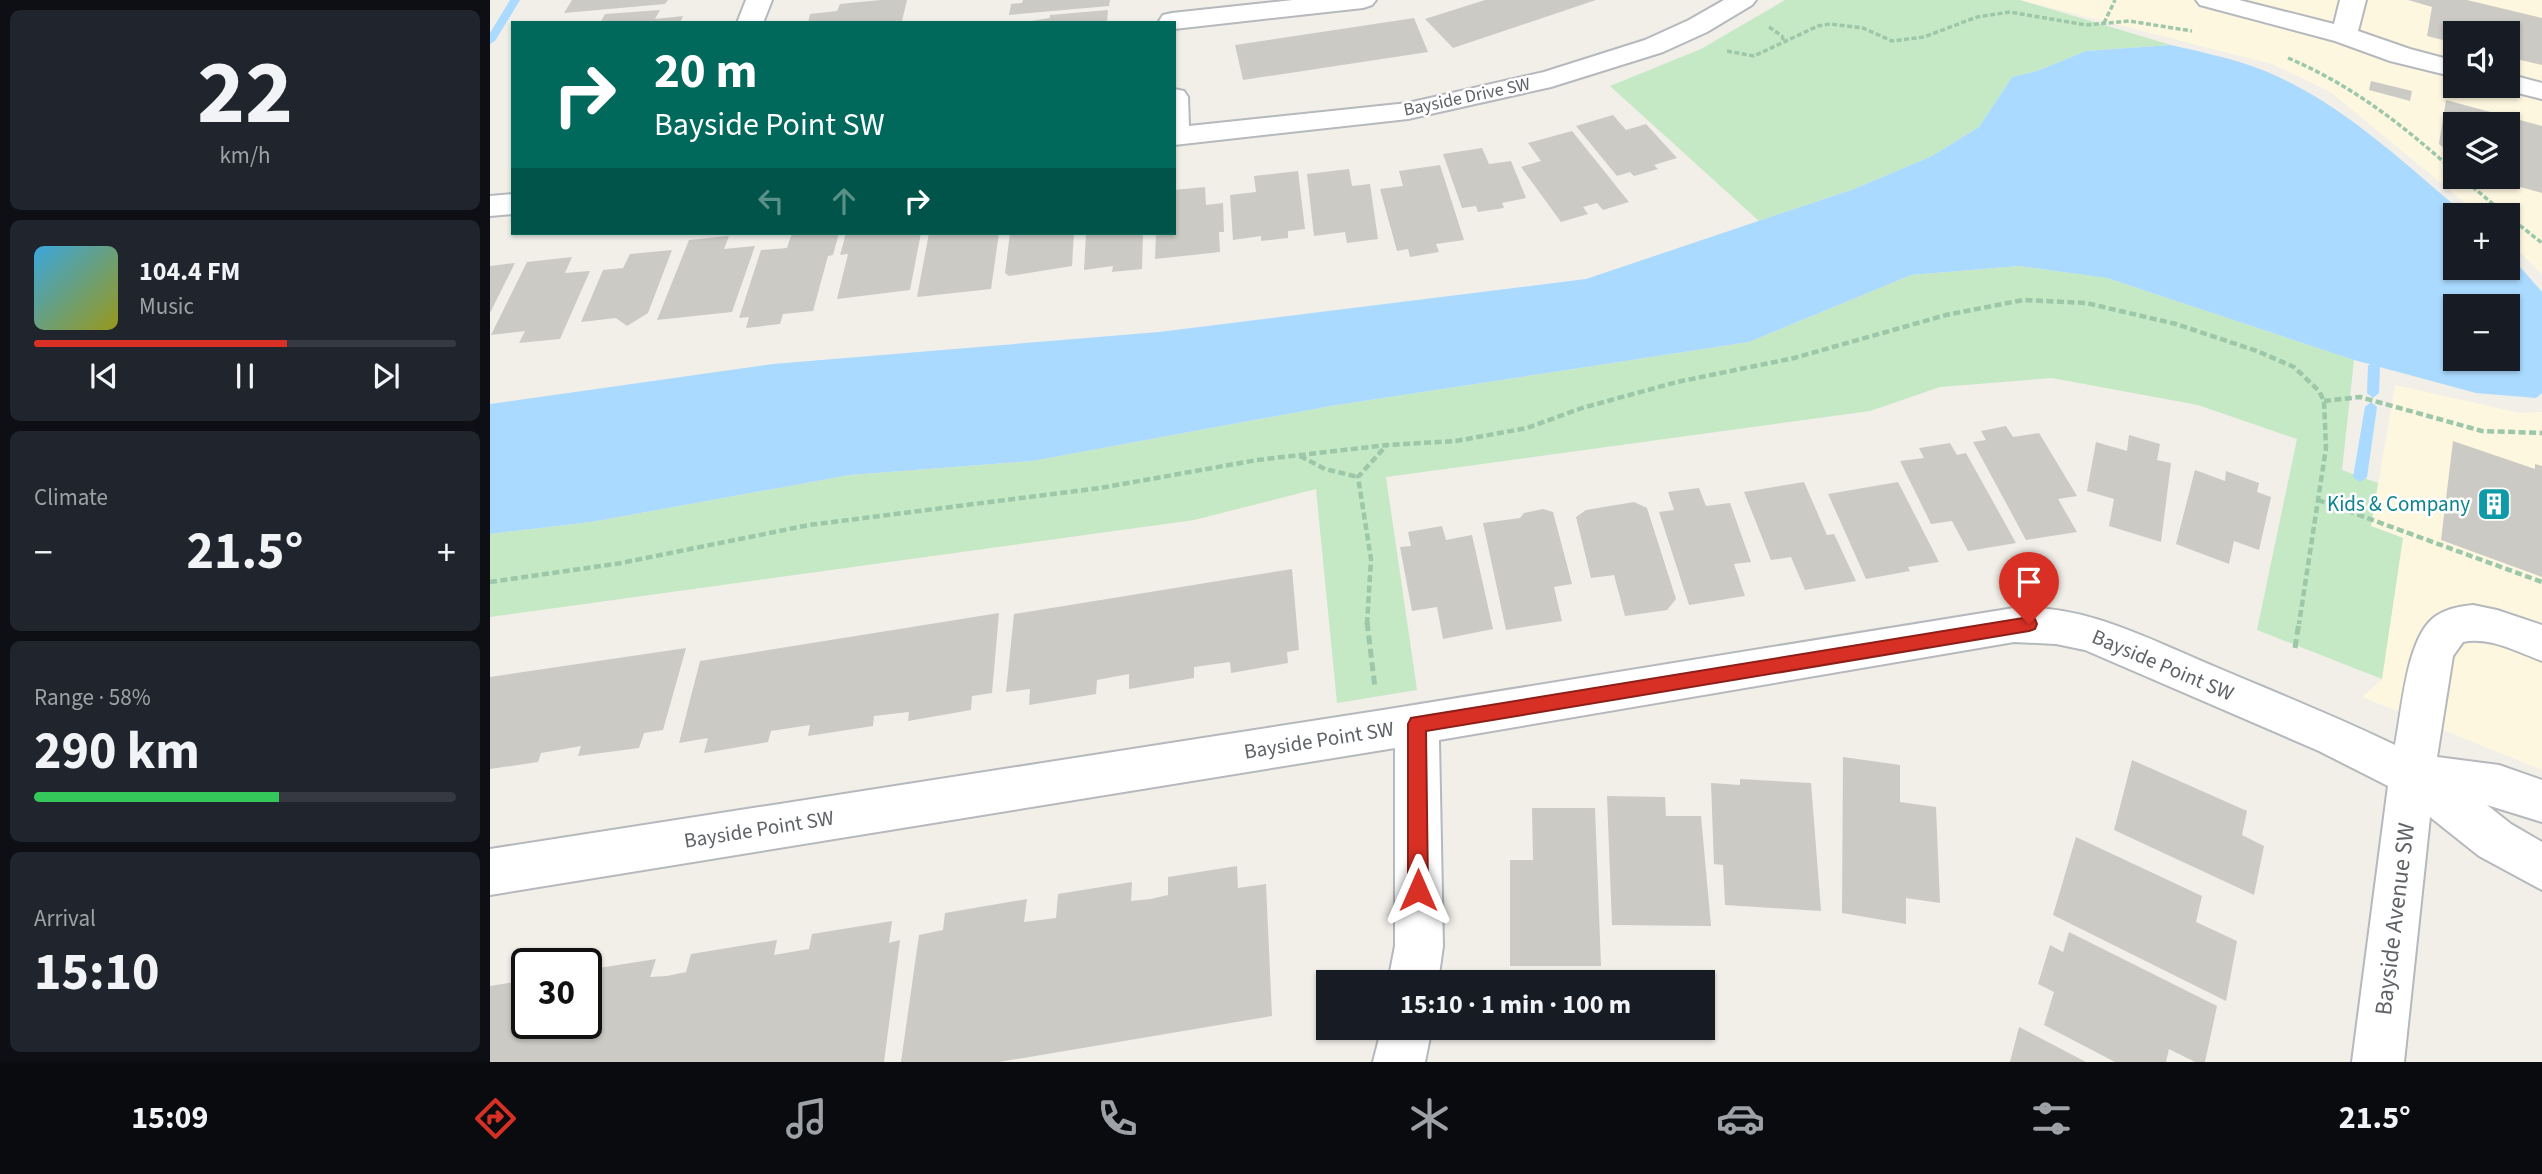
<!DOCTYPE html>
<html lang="en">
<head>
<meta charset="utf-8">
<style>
	:root { --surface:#171b24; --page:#20242c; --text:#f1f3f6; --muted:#9ea1a6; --line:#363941; --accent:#d93025 }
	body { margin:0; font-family:"Source Sans 3",sans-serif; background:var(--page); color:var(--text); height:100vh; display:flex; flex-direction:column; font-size:26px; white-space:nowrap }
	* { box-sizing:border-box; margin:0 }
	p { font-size:23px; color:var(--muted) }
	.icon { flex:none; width:38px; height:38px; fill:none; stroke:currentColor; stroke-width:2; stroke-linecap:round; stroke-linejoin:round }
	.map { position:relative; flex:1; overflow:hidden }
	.side { display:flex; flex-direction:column; gap:10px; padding:10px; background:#0d0f14; width:490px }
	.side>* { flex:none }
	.banner { position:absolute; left:21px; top:21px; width:665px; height:214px; border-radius:0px; box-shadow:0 2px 5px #0004; background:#00695c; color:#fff; overflow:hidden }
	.tools { position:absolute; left:1953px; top:21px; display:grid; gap:14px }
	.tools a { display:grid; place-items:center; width:77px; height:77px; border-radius:0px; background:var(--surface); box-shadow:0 2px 5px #0004; font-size:35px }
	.speed { position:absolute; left:21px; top:948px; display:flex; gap:14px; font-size:35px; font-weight:700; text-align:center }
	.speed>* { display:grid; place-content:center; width:91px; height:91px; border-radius:50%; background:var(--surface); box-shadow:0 2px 5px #0004; line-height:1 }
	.speed .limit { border:4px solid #111; border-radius:10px; background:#fff; color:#111 }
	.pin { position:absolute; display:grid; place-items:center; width:60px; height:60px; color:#fff; margin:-72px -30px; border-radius:50% 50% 50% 0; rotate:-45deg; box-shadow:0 0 7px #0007 }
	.pin .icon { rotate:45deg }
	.me { position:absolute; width:77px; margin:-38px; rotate:0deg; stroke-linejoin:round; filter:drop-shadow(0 0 5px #0008) }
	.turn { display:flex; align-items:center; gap:24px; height:147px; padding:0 28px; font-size:32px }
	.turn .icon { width:91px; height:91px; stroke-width:2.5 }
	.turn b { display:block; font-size:49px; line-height:60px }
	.lanes { display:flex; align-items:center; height:66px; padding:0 28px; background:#0003; justify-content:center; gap:35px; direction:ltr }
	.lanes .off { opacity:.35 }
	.big { font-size:52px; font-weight:700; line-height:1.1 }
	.side .card { flex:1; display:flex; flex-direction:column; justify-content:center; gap:10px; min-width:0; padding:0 24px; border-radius:10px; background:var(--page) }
	.side .dial { align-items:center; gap:0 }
	.dial b { font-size:91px; line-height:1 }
	.song { display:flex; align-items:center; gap:21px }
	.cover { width:84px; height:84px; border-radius:10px; background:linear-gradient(135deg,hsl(200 70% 55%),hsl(60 70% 35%)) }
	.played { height:7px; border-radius:4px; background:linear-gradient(90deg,var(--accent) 60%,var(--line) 60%) }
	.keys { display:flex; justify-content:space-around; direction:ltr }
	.heat { display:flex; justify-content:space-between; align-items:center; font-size:38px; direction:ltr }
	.charge { height:10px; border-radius:5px; background:linear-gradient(90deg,#34c759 58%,var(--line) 0) }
	.trip { position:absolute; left:826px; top:970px; width:399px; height:70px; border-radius:0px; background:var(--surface); box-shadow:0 2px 5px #0004; font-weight:700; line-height:70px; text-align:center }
	.tabs { display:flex; height:112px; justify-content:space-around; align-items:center; background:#090b0e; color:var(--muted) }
	.tabs .icon { width:49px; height:49px }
	.tabs .active { color:var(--accent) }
	.tabs b { font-size:32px; color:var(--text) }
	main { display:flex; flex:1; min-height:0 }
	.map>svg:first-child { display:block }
</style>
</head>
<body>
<main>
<section class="side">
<div class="card dial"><b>22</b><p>km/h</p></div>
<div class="card">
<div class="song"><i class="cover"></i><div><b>104.4 FM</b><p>Music</p></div></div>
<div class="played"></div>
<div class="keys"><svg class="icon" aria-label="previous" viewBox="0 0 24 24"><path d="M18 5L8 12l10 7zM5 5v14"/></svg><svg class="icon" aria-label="pause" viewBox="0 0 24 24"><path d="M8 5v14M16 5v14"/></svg><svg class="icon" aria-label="next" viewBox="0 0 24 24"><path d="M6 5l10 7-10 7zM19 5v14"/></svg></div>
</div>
<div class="card"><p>Climate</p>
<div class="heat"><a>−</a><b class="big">21.5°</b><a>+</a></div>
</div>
<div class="card"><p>Range · 58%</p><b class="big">290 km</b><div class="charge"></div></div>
<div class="card"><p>Arrival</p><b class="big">15:10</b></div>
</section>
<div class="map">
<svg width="2052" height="1062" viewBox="0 0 2052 1062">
	<rect width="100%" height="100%" fill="#f1efe8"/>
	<!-- commercial -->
	<g fill="#fef7e0" fill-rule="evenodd">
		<path d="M 1530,0 L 2052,0 L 2052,275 L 2018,239 L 2018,215 L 1990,215 L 1839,91 L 1782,64 ZM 1965,33 L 2018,33 L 2018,86 L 1965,86 ZM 1965,124 L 2018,124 L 2018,177 L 1965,177 Z"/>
		<path d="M 1905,385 L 2030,413 L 2052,412 L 2052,770 L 1872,697 L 1892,679 L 1912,537 L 1881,526 Z"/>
	</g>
	<!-- green -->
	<g fill="#c5e8c5">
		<path d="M 1295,0 L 1530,0 L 1681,45 L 1596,51 L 1547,71 L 1522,77 L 1489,127 L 1442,156 L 1364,189 L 1269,221 L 1120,86 L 1211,49 Z"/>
		<path d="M 1529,266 L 1617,278 L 1864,360 L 1852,470 L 1888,483 L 1881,526 L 1913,538 L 1892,679 L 1767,630 L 1807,439 L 1708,405 L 1562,378 L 1450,387 L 1380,411 L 896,477 L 927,690 L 847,703 L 826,489 L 704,520 L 0,617 L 0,534 L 101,522 L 360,475 L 542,461 L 841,406 L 1259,342 L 1421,275 Z"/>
	</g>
	<!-- water -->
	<path fill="#aadaff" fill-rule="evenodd" d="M 1681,45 C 1712,52 1745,59 1775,71 C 1851,102 1914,163 1976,215 L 1965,215 L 1965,268 L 2018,268 L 2018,253 L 2052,292 L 2052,393 L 2046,398 L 1986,393 L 1864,360 L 1617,278 L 1529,266 L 1421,275 L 1259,342 L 841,406 L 542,461 L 360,475 L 101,522 L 0,534 L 0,404 L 283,364 L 669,332 L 1096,279 L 1364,189 L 1442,156 L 1489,127 L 1522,77 L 1547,71 L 1596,51 ZM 1965,306 L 2018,306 L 2018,359 L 1965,359 Z"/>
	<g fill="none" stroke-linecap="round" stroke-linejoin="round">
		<!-- stream -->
		<g fill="#aadaff" fill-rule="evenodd">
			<path d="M 20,0 L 30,0 L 5,41 L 0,44 L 0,33 Z"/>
			<path d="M 1884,361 L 1890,366 L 1889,393 L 1883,398 L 1877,393 L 1878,366 Z"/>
			<path d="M 1881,402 L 1887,407 L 1877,477 L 1870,482 L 1863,477 L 1875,407 Z"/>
		</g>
	</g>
	<!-- building -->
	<g fill="#cccac5">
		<path d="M 82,0 L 178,0 L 175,4 L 74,13 Z"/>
		<path d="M 391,0 L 417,0 L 412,21 L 318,23 L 320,14 L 347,11 L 350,4 Z"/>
		<path d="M 533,0 L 620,0 L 619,6 L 519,15 L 521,4 L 532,3 Z"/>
		<path d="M 995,0 L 1106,0 L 963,48 L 935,19 Z"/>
		<path d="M 1918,0 L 1977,0 L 2052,18 L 2052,65 L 2018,57 L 2018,33 L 1965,33 L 1965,43 L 1937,36 L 1942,7 Z"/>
		<path d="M 170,10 L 165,19 L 193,16 L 190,23 L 110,23 L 115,14 Z"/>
		<path d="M 618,10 L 617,23 L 528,23 L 560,18 L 560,15 Z"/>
		<path d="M 924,18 L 938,52 L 753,80 L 745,45 Z"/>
		<path d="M 1881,81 L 1922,91 L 1920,101 L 1879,90 Z"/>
		<path d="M 1956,100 L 2052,126 L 2052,193 L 1998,178 L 2018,177 L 2018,124 L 1965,124 L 1965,157 L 1949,144 Z"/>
		<path d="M 1123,115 L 1136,130 L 1156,124 L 1187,158 L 1164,165 L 1168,169 L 1144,176 L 1140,172 L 1127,176 L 1086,126 Z"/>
		<path d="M 1082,131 L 1139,202 L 1113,210 L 1107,203 L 1093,207 L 1098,214 L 1071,222 L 1031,167 L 1051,161 L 1038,143 Z"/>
		<path d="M 992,148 L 999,164 L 1021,161 L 1036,198 L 1012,203 L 1014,208 L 988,212 L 986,206 L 972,208 L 953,154 Z"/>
		<path d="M 950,165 L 974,240 L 946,244 L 949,252 L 920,257 L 918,249 L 907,251 L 890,189 L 913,186 L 909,171 Z"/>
		<path d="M 859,169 L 862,186 L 880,184 L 888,239 L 857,243 L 855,232 L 824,236 L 817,174 Z"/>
		<path d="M 808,171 L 815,229 L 798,231 L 798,238 L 771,241 L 771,236 L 743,240 L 740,195 L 766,192 L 764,176 Z"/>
		<path d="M 715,187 L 716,205 L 733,203 L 734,232 L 729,232 L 730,252 L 665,259 L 666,233 L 684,233 L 684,190 Z"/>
		<path d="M 302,233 L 349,233 L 343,255 L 338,256 L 323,311 L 293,314 L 290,324 L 256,328 L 259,317 L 249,318 L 271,250 L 297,248 Z"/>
		<path d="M 356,233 L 431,233 L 420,290 L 347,299 L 358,254 L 350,255 Z"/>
		<path d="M 439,233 L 509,233 L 501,289 L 427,297 Z"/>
		<path d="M 520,233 L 584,233 L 582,266 L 519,276 L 515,273 Z"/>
		<path d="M 596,233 L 653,233 L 652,269 L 622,272 L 623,266 L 594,270 Z"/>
		<path d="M 239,236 L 234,249 L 265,246 L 242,312 L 167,320 L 199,240 Z"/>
		<path d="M 182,250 L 158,313 L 137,326 L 126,318 L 91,322 L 113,270 L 133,268 L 140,254 Z"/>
		<path d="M 82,257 L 75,273 L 100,271 L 70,339 L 29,343 L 35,331 L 1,335 L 37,262 Z"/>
		<path d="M 25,263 L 0,313 L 0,266 Z"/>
		<path d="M 1516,426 L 1523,437 L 1549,433 L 1587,496 L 1568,499 L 1587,532 L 1536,540 L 1483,442 L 1496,440 L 1491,431 Z"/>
		<path d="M 1639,435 L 1670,444 L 1667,460 L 1681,463 L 1671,542 L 1619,526 L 1624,499 L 1597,491 L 1606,442 L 1637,451 Z"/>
		<path d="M 1963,441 L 2045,469 L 2045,464 L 2052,466 L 2052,577 L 1951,540 Z"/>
		<path d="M 1460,443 L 1467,455 L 1476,453 L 1526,543 L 1478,551 L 1462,521 L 1441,524 L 1410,461 L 1434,458 L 1429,448 Z"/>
		<path d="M 1705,470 L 1735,481 L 1736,471 L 1769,483 L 1767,492 L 1781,497 L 1769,550 L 1744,541 L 1739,564 L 1686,544 Z"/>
		<path d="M 1314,482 L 1337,535 L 1344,534 L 1366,581 L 1315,590 L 1301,557 L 1281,560 L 1254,492 Z"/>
		<path d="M 1408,482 L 1449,562 L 1418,567 L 1420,571 L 1376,579 L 1338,494 Z"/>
		<path d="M 1209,488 L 1216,506 L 1240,503 L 1261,562 L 1244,564 L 1255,596 L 1199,605 L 1169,512 L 1184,510 L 1178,492 Z"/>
		<path d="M 1144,502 L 1157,508 L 1186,599 L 1177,610 L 1135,616 L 1124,575 L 1101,578 L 1086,517 L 1096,510 Z"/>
		<path d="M 1053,509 L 1063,512 L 1082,584 L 1064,587 L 1072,621 L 1016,630 L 993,523 L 1030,518 L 1034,513 Z"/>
		<path d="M 952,526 L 956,540 L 982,535 L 1003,629 L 953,639 L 947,607 L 922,611 L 910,547 L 921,546 L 918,532 Z"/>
		<path d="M 802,569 L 809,650 L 797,652 L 798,663 L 741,673 L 740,662 L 704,667 L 704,678 L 639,689 L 639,674 L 607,680 L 606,694 L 539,705 L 540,689 L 516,692 L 524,614 Z"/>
		<path d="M 509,613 L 502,693 L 482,696 L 481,710 L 418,721 L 419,712 L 384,716 L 383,726 L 318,736 L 320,725 L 281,731 L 278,742 L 214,753 L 218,738 L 189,743 L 210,661 Z"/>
		<path d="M 196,648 L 173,730 L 154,733 L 149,748 L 88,756 L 91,746 L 51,753 L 48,762 L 0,769 L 0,677 Z"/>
		<path d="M 1353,757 L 1410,765 L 1410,802 L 1446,807 L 1450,903 L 1416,898 L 1416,924 L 1352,913 Z"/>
		<path d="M 1642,760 L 1757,811 L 1752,835 L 1774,846 L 1764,895 L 1624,830 Z"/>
		<path d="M 1250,779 L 1321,783 L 1331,911 L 1235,905 L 1233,865 L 1224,864 L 1221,783 L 1250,785 Z"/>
		<path d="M 1117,796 L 1175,797 L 1176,816 L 1211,816 L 1221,926 L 1122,925 Z"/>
		<path d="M 1042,808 L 1105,808 L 1111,966 L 1020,966 L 1020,860 L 1043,860 Z"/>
		<path d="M 1586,837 L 1712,896 L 1706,922 L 1747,941 L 1736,1001 L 1563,915 Z"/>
		<path d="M 747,866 L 748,888 L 776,884 L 782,1016 L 509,1062 L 411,1062 L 429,935 L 453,930 L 455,913 L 537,899 L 534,922 L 566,918 L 568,894 L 642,882 L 641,901 L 661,899 L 678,895 L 678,877 Z"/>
		<path d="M 402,921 L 399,943 L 410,940 L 394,1062 L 0,1062 L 0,986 L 37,980 L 37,1024 L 96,1024 L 96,970 L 166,959 L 160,977 L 177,976 L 196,972 L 201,954 L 287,940 L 284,955 L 319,949 L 322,934 Z"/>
		<path d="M 1579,932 L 1727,1006 L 1715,1062 L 1705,1062 L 1679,1049 L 1676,1062 L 1625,1062 L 1554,1025 L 1564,992 L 1548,984 L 1560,945 L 1573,952 Z"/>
		<path d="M 1529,1027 L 1596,1062 L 1520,1062 Z"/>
	</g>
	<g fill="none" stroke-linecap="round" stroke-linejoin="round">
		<!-- minor casing -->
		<g stroke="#b5b8bc" stroke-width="4">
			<g id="minor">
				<path d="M 256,0 L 282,0 L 273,23 L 247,23 Z"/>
				<path d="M 803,0 L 886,0 L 882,5 L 873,8 L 684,29 L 684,23 L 669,21 L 673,15 L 682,13 Z"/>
				<path d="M 1234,0 L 1266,0 L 1262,5 L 1217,32 L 1173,52 L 1061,87 L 918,119 L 684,145 L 684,89 L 694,91 L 698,97 L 699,126 L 918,103 L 1054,72 L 1155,40 L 1199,20 Z"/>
				<path d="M 1706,0 L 1749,0 L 1844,24 L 1850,0 L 1876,0 L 1868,31 L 1920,49 L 1965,61 L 1965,77 L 1900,61 L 1845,41 L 1710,5 Z"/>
				<path d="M 2018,74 L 2052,83 L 2052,99 L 2008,88 L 2007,86 L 2018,86 Z"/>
				<path d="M 23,194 L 23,214 L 0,216 L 0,196 Z"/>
				<path d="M 1983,605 L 2007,610 L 2052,625 L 2052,661 C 2028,652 1999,636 1973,642 L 1963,656 L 1947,757 L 2009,765 L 2052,780 L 2052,822 L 1997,805 L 2021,824 L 2052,842 L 2052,890 L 1989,856 L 1940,817 L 1914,1062 L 1862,1062 L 1898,786 L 1829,751 L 1595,650 L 1566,644 L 1524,642 L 949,740 L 953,946 L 948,982 L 898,982 L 905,946 L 905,748 L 0,895 L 0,849 L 893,710 L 1524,608 C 1597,604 1662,641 1728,668 C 1787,693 1847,717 1905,745 C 1912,712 1916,636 1946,616 C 1956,609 1971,606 1983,605 Z"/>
				<path d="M 892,1027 L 942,1027 L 935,1062 L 883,1062 Z"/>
			</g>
		</g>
		<!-- path-far2 -->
		<g stroke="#9cc7a9" stroke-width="3.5" stroke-dasharray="5 2.5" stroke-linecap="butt">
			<path d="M 1614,23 L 1625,0"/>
			<path d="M 1279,27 L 1292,36 L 1294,42"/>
			<path d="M 1237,51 L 1264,56 L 1328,26 L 1340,24 L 1373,28 L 1402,41 L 1434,37 L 1487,17 L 1520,12 L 1596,25 L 1639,21 L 1702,31"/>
			<path d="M 1798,58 C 1862,85 1914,126 1965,172"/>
			<path d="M 1971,177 L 2016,215"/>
			<path d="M 2018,216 L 2052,243"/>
		</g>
		<!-- path-far1 -->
		<g stroke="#9cc7a9" stroke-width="4.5" stroke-dasharray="7 3.5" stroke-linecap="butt">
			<path d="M 1834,401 L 1870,397 L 1992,431 L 2052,433"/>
			<path d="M 810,456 L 835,469 L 868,477"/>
			<path d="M 1828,500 L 2052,582"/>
			<path d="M 0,582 L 131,563 L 319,525 L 610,488 L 767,460 L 897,445 L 966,441 L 1037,428 L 1092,408 L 1187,382 L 1304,358 L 1456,315 L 1533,300 L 1596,303 L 1686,324 L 1767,351 L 1804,367 L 1829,391 L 1834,401 L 1836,448 L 1809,624"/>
			<path d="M 877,624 L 881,559 L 868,477 L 896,446"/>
		</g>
		<!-- path -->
		<g stroke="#9cc7a9" stroke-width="5" stroke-dasharray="9 4.5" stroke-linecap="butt">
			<path d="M 877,622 L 885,688"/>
			<path d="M 1805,648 L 1809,622"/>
		</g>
		<!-- minor -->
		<use href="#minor" fill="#fff" fill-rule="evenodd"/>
	</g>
	<!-- route -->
	<path fill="#d93025" stroke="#8d1f18" stroke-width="2" d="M 1539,617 L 1545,619 L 1547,624 L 1545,629 L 1539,631 L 936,731 L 938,890 L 935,897 L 928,900 L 921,897 L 918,890 L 918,724 L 921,718 Z"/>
	<!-- icons -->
	<defs>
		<g id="building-square" transform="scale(1.75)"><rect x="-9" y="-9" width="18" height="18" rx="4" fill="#0f9aa8" stroke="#fff"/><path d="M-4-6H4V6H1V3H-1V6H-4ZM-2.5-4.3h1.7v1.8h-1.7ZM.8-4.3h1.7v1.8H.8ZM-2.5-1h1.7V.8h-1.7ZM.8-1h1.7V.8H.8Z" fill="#fff"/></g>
	</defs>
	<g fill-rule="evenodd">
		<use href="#building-square" x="2004" y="504"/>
	</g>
	<g text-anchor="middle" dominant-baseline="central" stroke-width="5" stroke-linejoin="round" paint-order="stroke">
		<!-- far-street labels -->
		<g font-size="18" fill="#5f6368" stroke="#fff">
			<text transform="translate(977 97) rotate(-12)">Bayside Drive SW</text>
		</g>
		<!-- culture labels -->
		<g font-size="21" fill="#0d838f" stroke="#fff" text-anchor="end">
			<text x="1980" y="504">Kids &amp; Company</text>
		</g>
		<!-- street labels -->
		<g font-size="21" fill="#5f6368" stroke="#fff">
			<text transform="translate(1673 665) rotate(23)">Bayside Point SW</text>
			<text transform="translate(829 740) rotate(-9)">Bayside Point SW</text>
			<text transform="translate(269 829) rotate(-9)">Bayside Point SW</text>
		</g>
		<!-- near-street labels -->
		<g font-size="24" fill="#5f6368" stroke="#fff">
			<text transform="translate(1905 919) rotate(-83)">Bayside Avenue SW</text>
		</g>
	</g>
</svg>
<div class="tools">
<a><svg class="icon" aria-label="sound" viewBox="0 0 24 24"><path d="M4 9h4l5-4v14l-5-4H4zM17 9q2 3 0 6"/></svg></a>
<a><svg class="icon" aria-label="layers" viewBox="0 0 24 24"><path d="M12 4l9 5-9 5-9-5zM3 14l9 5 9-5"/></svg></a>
<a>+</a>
<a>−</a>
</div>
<div class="speed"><div class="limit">30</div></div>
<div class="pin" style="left:1539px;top:624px;background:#d93025"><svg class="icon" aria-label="arrive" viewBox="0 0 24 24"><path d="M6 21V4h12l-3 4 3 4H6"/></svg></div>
<svg class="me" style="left:928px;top:890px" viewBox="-20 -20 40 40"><path d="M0-17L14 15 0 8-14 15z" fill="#d93025" stroke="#fff" stroke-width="4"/></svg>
<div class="trip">15:10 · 1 min · 100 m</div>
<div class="banner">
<div class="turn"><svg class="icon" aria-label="right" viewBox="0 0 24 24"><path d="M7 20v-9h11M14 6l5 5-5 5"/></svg><div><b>20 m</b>Bayside Point SW</div></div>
<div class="lanes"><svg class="icon off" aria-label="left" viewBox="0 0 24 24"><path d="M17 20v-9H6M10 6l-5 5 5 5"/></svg><svg class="icon off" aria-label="ahead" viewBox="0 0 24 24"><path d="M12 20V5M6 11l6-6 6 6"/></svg><svg class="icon" aria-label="right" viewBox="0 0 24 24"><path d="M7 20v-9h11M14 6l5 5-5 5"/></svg></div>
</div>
</div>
</main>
<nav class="tabs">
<b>15:09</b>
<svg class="icon active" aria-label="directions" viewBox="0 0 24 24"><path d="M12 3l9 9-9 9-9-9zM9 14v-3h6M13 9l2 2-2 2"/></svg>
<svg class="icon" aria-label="music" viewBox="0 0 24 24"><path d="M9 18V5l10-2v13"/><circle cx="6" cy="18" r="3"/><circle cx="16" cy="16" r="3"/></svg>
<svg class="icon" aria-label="phone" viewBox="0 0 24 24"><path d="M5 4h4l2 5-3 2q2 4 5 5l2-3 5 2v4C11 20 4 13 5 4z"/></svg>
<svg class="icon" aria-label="climate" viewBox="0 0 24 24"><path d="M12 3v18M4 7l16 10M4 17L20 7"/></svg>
<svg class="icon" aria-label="car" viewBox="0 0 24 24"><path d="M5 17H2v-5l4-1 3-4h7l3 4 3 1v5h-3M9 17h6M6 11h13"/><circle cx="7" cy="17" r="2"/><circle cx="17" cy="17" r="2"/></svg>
<svg class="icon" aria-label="filters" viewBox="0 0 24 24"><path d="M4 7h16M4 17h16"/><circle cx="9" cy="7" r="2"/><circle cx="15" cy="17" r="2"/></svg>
<b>21.5°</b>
</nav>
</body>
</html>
